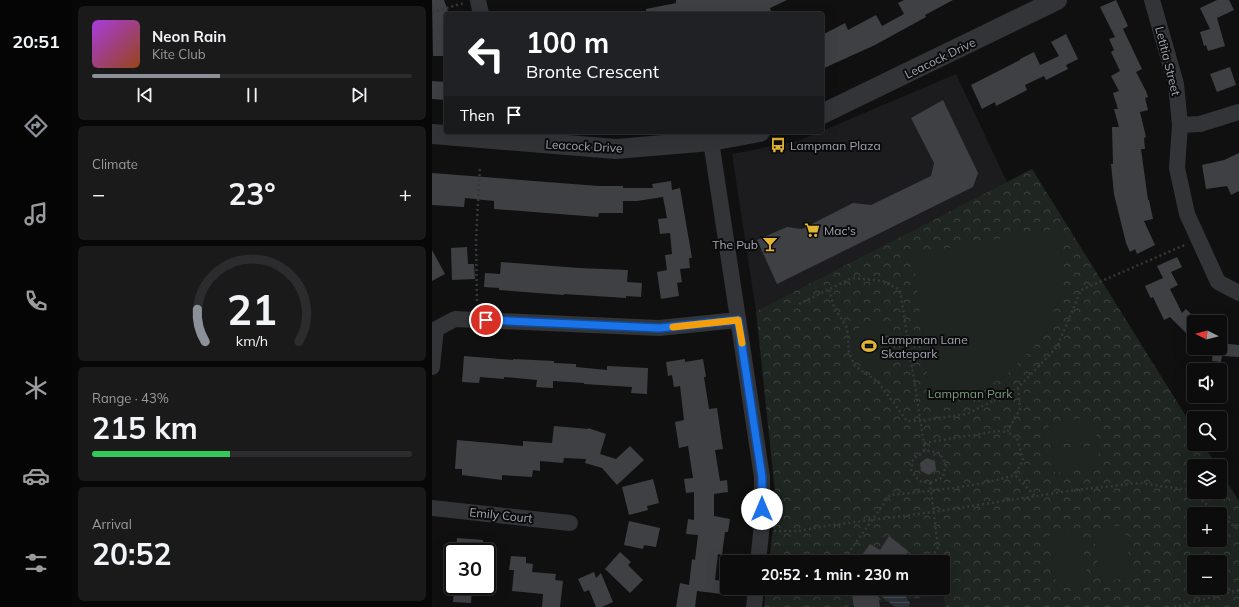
<!DOCTYPE html>
<html lang="en">
<head>
<meta charset="utf-8">
<style>
	:root { --surface:#0c0c0d; --page:#1a1a1b; --text:#f1f3f6; --muted:#9a9b9d; --line:#2c2c2e; --accent:#8c9099 }
	body { margin:0; font-family:Mulish,sans-serif; background:var(--page); color:var(--text); height:100vh; display:flex; flex-direction:column; font-size:15px; white-space:nowrap }
	* { box-sizing:border-box; margin:0 }
	p { font-size:13px; color:var(--muted) }
	.icon { flex:none; width:22px; height:22px; fill:none; stroke:currentColor; stroke-width:2; stroke-linecap:round; stroke-linejoin:round }
	.map { position:relative; flex:1; overflow:hidden }
	.panel { display:flex; flex-direction:column; gap:6px; padding:6px; background:#070707; width:360px }
	.panel>* { flex:none }
	.banner { position:absolute; left:12px; top:12px; width:380px; height:122px; border-radius:4px; box-shadow:0 4px 16px #0002,0 0 0 1px var(--line); background:#202124; color:#fff; overflow:hidden }
	.needle { width:26px; rotate:276deg }
	.controls { position:absolute; left:755px; top:315px; display:grid; gap:8px }
	.controls a { display:grid; place-items:center; width:40px; height:40px; border-radius:4px; background:var(--surface); box-shadow:0 4px 16px #0002,0 0 0 1px var(--line); font-size:20px }
	.speed { position:absolute; left:12px; top:543px; display:flex; gap:8px; font-size:20px; font-weight:700; text-align:center }
	.speed>* { display:grid; place-content:center; width:52px; height:52px; border-radius:50%; background:var(--surface); box-shadow:0 4px 16px #0002,0 0 0 1px var(--line); line-height:1 }
	.speed .limit { border:2px solid #111; border-radius:6px; background:#fff; color:#111 }
	.pin { position:absolute; display:grid; place-items:center; width:34px; height:34px; color:#fff; margin:-17px; border:2px solid #fff; border-radius:50%; box-shadow:0 1px 4px #0007 }
	.me { position:absolute; width:44px; margin:-22px; rotate:0deg; stroke-linejoin:round; filter:drop-shadow(0 0 3px #0008) }
	.turn { display:flex; align-items:center; gap:14px; height:84px; padding:0 16px; font-size:18px }
	.turn .icon { width:52px; height:52px; stroke-width:2.5 }
	.turn b { display:block; font-size:28px; line-height:34px }
	.then { display:flex; align-items:center; height:38px; padding:0 16px; background:#0003; gap:8px; font-size:15px }
	.big { font-size:30px; font-weight:700; line-height:1.1 }
	.panel .card { flex:1; display:flex; flex-direction:column; justify-content:center; gap:6px; min-width:0; padding:0 14px; border-radius:6px; background:var(--page) }
	.panel .dial { align-items:center; gap:0 }
	.dial svg { height:104px; overflow:visible; fill:none; stroke:var(--line); stroke-width:7; stroke-linecap:round; text-anchor:middle }
	.dial text { fill:var(--text); stroke:none }
	.song { display:flex; align-items:center; gap:12px }
	.cover { width:48px; height:48px; border-radius:6px; background:linear-gradient(135deg,hsl(280 70% 55%),hsl(20 70% 35%)) }
	.played { height:4px; border-radius:2px; background:linear-gradient(90deg,var(--accent) 40%,var(--line) 40%) }
	.keys { display:flex; justify-content:space-around; direction:ltr }
	.heat { display:flex; justify-content:space-between; align-items:center; font-size:22px; direction:ltr }
	.charge { height:6px; border-radius:3px; background:linear-gradient(90deg,#34c759 43%,var(--line) 0) }
	.trip { position:absolute; left:288px; top:555px; width:230px; height:40px; border-radius:4px; background:var(--surface); box-shadow:0 4px 16px #0002,0 0 0 1px var(--line); font-weight:700; line-height:40px; text-align:center }
	main { display:flex; flex:1; min-height:0 }
	.tabs { display:flex; flex-direction:column; width:72px; justify-content:space-around; align-items:center; background:#050505; color:var(--muted) }
	.tabs .icon { width:28px; height:28px }
	.tabs .on { color:var(--accent) }
	.tabs b { font-size:18px; color:var(--text) }
	.map>svg:first-child { display:block }
</style>
</head>
<body>
<main>
<nav class="tabs">
<b>20:51</b>
<svg class="icon on" aria-label="directions" viewBox="0 0 24 24"><path d="M12 3l9 9-9 9-9-9zM9 14v-3h6M13 9l2 2-2 2"/></svg>
<svg class="icon" aria-label="music" viewBox="0 0 24 24"><path d="M9 18V5l10-2v13"/><circle cx="6" cy="18" r="3"/><circle cx="16" cy="16" r="3"/></svg>
<svg class="icon" aria-label="phone" viewBox="0 0 24 24"><path d="M5 4h4l2 5-3 2q2 4 5 5l2-3 5 2v4C11 20 4 13 5 4z"/></svg>
<svg class="icon" aria-label="climate" viewBox="0 0 24 24"><path d="M12 3v18M4 7l16 10M4 17L20 7"/></svg>
<svg class="icon" aria-label="car" viewBox="0 0 24 24"><path d="M5 17H2v-5l4-1 3-4h7l3 4 3 1v5h-3M9 17h6M6 11h13"/><circle cx="7" cy="17" r="2"/><circle cx="17" cy="17" r="2"/></svg>
<svg class="icon" aria-label="filters" viewBox="0 0 24 24"><path d="M4 7h16M4 17h16"/><circle cx="9" cy="7" r="2"/><circle cx="15" cy="17" r="2"/></svg>
</nav>
<section class="panel">
<div class="card">
<div class="song"><i class="cover"></i><div><b>Neon Rain</b><p>Kite Club</p></div></div>
<div class="played"></div>
<div class="keys"><svg class="icon" aria-label="previous" viewBox="0 0 24 24"><path d="M18 5L8 12l10 7zM5 5v14"/></svg><svg class="icon" aria-label="pause" viewBox="0 0 24 24"><path d="M8 5v14M16 5v14"/></svg><svg class="icon" aria-label="next" viewBox="0 0 24 24"><path d="M6 5l10 7-10 7zM19 5v14"/></svg></div>
</div>
<div class="card"><p>Climate</p>
<div class="heat"><a>−</a><b class="big">23°</b><a>+</a></div>
</div>
<div class="card dial"><svg viewBox="0 0 100 80">
<path d="M14 69A42 42 0 1 1 86 69"/>
<path d="M14 69A42 42 0 0 1 8 44" stroke="#8c9099"/>
<text x="50" y="56" font-size="32" font-weight="700">21</text>
<text x="50" y="72" font-size="11">km/h</text>
</svg></div>
<div class="card"><p>Range · 43%</p><b class="big">215 km</b><div class="charge"></div></div>
<div class="card"><p>Arrival</p><b class="big">20:52</b></div>
</section>
<div class="map">
<svg width="807" height="607" viewBox="0 0 807 607">
	<defs>
		<pattern id="forest-crowns" width="20" height="18" patternUnits="userSpaceOnUse"><rect width="20" height="18" fill="#1f2520"/><path d="M2 6a3 3 0 1 1 6 0M12 15a3 3 0 1 1 6 0" fill="none" stroke="#3c423e"/></pattern>
		<pattern id="water-rules" width="6" height="5" patternUnits="userSpaceOnUse"><rect width="6" height="5" fill="#2c333b"/><path d="M0 2.5h6" fill="none" stroke="#474e55"/></pattern>
	</defs>
	<rect width="100%" height="100%" fill="#101011"/>
	<!-- built -->
	<g fill="#1c1c1e">
		<path d="M 524,74 L 575,182 L 324,311 L 300,154 L 366,141 L 387,132 L 390,132 L 390,131 Z"/>
		<path d="M 512,594 L 514,607 L 425,607 Z"/>
	</g>
	<!-- forest -->
	<path fill="url(#forest-crowns)" fill-rule="evenodd" d="M 600,169 L 762,429 L 762,444 L 771,444 L 785,466 L 762,466 L 762,492 L 788,492 L 788,471 L 807,501 L 807,607 L 514,607 L 511,595 L 414,607 L 332,607 L 334,588 L 511,588 L 511,562 L 337,562 L 344,502 L 324,311 ZM 762,514 L 788,514 L 788,540 L 762,540 ZM 762,562 L 788,562 L 788,588 L 762,588 Z"/>
	<!-- garden -->
	<g fill="#1f2520">
		<path d="M 629,228 L 631,287 L 613,335 L 571,378 L 524,399 L 499,406 L 481,256 L 488,253 Z"/>
		<path d="M 430,324 L 444,324 L 451,331 L 454,357 L 449,370 L 434,371 L 422,357 L 421,336 Z"/>
		<path d="M 661,417 L 665,438 L 619,445 L 616,423 Z"/>
		<path d="M 665,445 L 669,466 L 623,473 L 620,452 Z"/>
		<path d="M 692,525 L 700,577 L 669,582 L 661,530 Z"/>
		<path d="M 648,532 L 656,584 L 625,589 L 617,536 Z"/>
	</g>
	<!-- water -->
	<path fill="url(#water-rules)" d="M 448,588 L 476,588 L 474,597 L 478,603 L 477,607 L 463,607 L 449,596 Z"/>
	<!-- building -->
	<g fill="#3f4044">
		<path d="M 0,0 L 12,0 L 17,14 L 14,14 L 14,56 L 1,56 Z"/>
		<path d="M 244,0 L 355,0 L 338,8 L 339,11 L 330,14 L 326,14 L 325,12 L 315,14 L 214,14 L 214,9 L 244,3 Z"/>
		<path d="M 472,0 L 521,0 L 493,15 L 494,17 L 443,45 L 390,69 L 390,35 L 413,23 L 416,30 L 444,15 L 450,26 L 472,14 L 466,3 Z"/>
		<path d="M 684,0 L 696,26 L 691,29 L 710,69 L 704,72 L 714,91 L 716,97 L 713,98 L 716,110 L 708,112 L 714,137 L 712,138 L 713,149 L 709,149 L 716,200 L 717,200 L 721,219 L 712,221 L 723,245 L 705,254 L 703,249 L 698,252 L 694,243 L 682,194 L 679,164 L 681,164 L 680,127 L 687,127 L 682,109 L 686,109 L 681,93 L 687,91 L 679,76 L 688,71 L 679,52 L 682,50 L 677,39 L 683,37 L 668,7 Z"/>
		<path d="M 785,0 L 797,0 L 802,10 L 785,18 L 793,46 L 776,51 L 774,45 L 772,46 L 768,32 L 778,29 L 768,8 Z"/>
		<path d="M 634,34 L 646,59 L 634,65 L 636,69 L 614,80 L 612,76 L 593,85 L 595,90 L 564,106 L 563,102 L 550,109 L 539,85 L 588,60 L 588,59 L 602,52 L 608,65 L 627,56 L 619,42 Z"/>
		<path d="M 798,67 L 804,85 L 785,92 L 778,74 Z"/>
		<path d="M 0,81 L 14,82 L 14,100 L 0,99 Z"/>
		<path d="M 511,100 L 546,173 L 541,187 L 345,284 L 325,240 L 355,227 L 370,229 L 421,203 L 439,205 L 499,176 L 502,163 L 479,118 Z"/>
		<path d="M 807,153 L 807,191 L 799,195 L 795,186 L 774,189 L 770,165 L 792,160 Z"/>
		<path d="M 0,173 L 167,186 L 191,186 L 191,188 L 221,188 L 220,184 L 239,181 L 240,190 L 248,188 L 260,258 L 257,258 L 258,268 L 248,269 L 250,282 L 245,283 L 247,296 L 229,299 L 225,272 L 235,270 L 233,255 L 240,254 L 238,233 L 228,234 L 226,219 L 235,218 L 231,197 L 205,201 L 191,201 L 191,213 L 167,213 L 166,217 L 62,209 L 62,201 L 33,198 L 32,207 L 0,205 Z"/>
		<path d="M 35,247 L 36,264 L 42,264 L 43,279 L 20,280 L 19,248 Z"/>
		<path d="M 0,250 L 13,274 L 0,281 Z"/>
		<path d="M 745,257 L 750,267 L 739,272 L 746,285 L 738,289 L 750,313 L 754,309 L 762,317 L 762,341 L 738,317 L 732,320 L 721,297 L 719,298 L 718,297 L 713,286 L 731,278 L 725,266 Z"/>
		<path d="M 69,262 L 147,268 L 196,270 L 195,282 L 210,283 L 209,297 L 194,296 L 194,298 L 132,294 L 132,295 L 67,290 L 67,288 L 52,287 L 53,273 L 68,274 Z"/>
		<path d="M 788,343 L 807,345 L 807,357 L 790,356 L 789,362 L 780,361 L 781,348 L 788,348 Z"/>
		<path d="M 32,356 L 81,360 L 81,359 L 122,361 L 122,363 L 144,364 L 144,367 L 175,370 L 175,366 L 216,368 L 215,394 L 199,393 L 200,387 L 152,384 L 152,383 L 121,381 L 121,388 L 104,387 L 105,380 L 72,377 L 72,379 L 48,377 L 47,383 L 30,382 Z"/>
		<path d="M 253,359 L 253,362 L 271,359 L 274,377 L 272,377 L 277,409 L 285,408 L 291,449 L 283,450 L 288,481 L 295,480 L 296,492 L 282,494 L 282,516 L 298,519 L 296,532 L 293,532 L 290,555 L 286,554 L 283,580 L 292,581 L 290,594 L 265,591 L 263,607 L 244,607 L 248,583 L 257,585 L 260,559 L 263,560 L 266,535 L 254,534 L 256,519 L 262,520 L 262,492 L 254,493 L 252,479 L 261,478 L 256,446 L 247,448 L 243,422 L 252,420 L 248,386 L 242,387 L 240,375 L 236,376 L 234,362 Z"/>
		<path d="M 122,426 L 156,429 L 156,428 L 174,434 L 168,454 L 184,459 L 198,446 L 212,460 L 185,485 L 170,468 L 153,463 L 154,459 L 132,458 L 131,463 L 108,461 L 108,471 L 101,470 L 100,477 L 70,475 L 70,480 L 30,475 L 30,469 L 23,469 L 25,440 L 91,446 L 91,441 L 120,443 Z"/>
		<path d="M 495,458 L 503,461 L 504,470 L 497,475 L 489,471 L 488,463 Z"/>
		<path d="M 221,479 L 227,503 L 215,506 L 216,510 L 197,515 L 190,487 Z"/>
		<path d="M 197,521 L 228,528 L 224,547 L 212,545 L 211,549 L 192,545 Z"/>
		<path d="M 457,536 L 476,551 L 470,562 L 464,556 L 460,562 L 425,562 L 438,544 L 448,550 Z"/>
		<path d="M 25,538 L 51,540 L 50,552 L 24,552 Z"/>
		<path d="M 188,552 L 199,562 L 196,565 L 211,580 L 198,593 L 173,569 Z"/>
		<path d="M 79,556 L 94,557 L 94,563 L 101,564 L 100,572 L 124,574 L 123,580 L 131,581 L 128,607 L 110,607 L 111,594 L 80,591 L 82,570 L 77,570 Z"/>
		<path d="M 162,572 L 164,578 L 169,573 L 181,602 L 170,607 L 164,607 L 157,590 L 152,592 L 146,579 Z"/>
		<path d="M 22,588 L 40,589 L 39,603 L 21,602 Z"/>
		<path d="M 419,588 L 445,588 L 448,607 L 422,607 Z"/>
	</g>
	<g fill="none" stroke-linecap="round" stroke-linejoin="round">
		<!-- path -->
		<g stroke="#37383d" stroke-width="2.5" stroke-dasharray="2 3" stroke-linecap="butt">
			<path d="M 0,12 L 32,3"/>
			<path d="M 397,290 L 402,307 L 415,328 L 417,352 L 423,366 L 446,382 L 475,421 L 489,421 L 535,414 L 586,388 L 625,347 L 649,290 L 755,244"/>
			<path d="M 45,301 L 44,239 L 48,167"/>
			<path d="M 367,304 L 420,278 L 451,281 L 468,290 L 493,450"/>
			<path d="M 586,388 L 588,409 L 575,432 L 585,438 L 591,460 L 583,475 L 603,496"/>
			<path d="M 492,443 L 566,431 L 575,432"/>
			<path d="M 788,515 L 807,530"/>
			<path d="M 342,531 L 366,531 L 400,525 L 501,512 L 643,490 L 708,483 L 757,490 L 787,514"/>
			<path d="M 410,562 L 458,495 C 500,491 543,487 583,475"/>
			<path d="M 498,562 L 506,547 L 498,483 L 487,481 L 479,470 L 481,459 L 493,450 L 507,453 L 514,464 L 511,477 L 498,483"/>
			<path d="M 742,607 L 807,590"/>
		</g>
		<!-- minor -->
		<g stroke="#333438" stroke-width="16">
			<path d="M 46,0 L 49,14"/>
			<path d="M 720,0 L 744,84 L 748,125 L 745,168 L 755,214 L 786,282 L 807,293"/>
			<path d="M 748,125 L 768,124 L 807,112"/>
			<path d="M 279,141 L 330,477 L 330,524 L 326,562"/>
			<path d="M 0,367 L 4,329 L 23,319 L 227,328 L 306,320"/>
			<path d="M 0,508 L 138,523"/>
			<path d="M 322,607 L 324,588"/>
		</g>
		<!-- tertiary -->
		<g stroke="#333438" stroke-width="20">
			<path d="M 390,114 L 625,0"/>
			<path d="M 0,134 L 184,149 L 279,141 L 328,132"/>
		</g>
	</g>
	<g fill="none" stroke-linecap="round" stroke-linejoin="round">
		<!-- route casing -->
		<g stroke="#114b97" stroke-width="10">
			<path id="route" d="M 54,320 L 227,328 L 306,320 L 330,477 L 330,509"/>
		</g>
		<!-- route -->
		<use href="#route" stroke="#1a73e8" stroke-width="7"/>
		<!-- slow -->
		<path stroke="#f59e0b" stroke-width="7" d="M 241,327 L 306,320 L 310,343"/>
	</g>
	<!-- icons -->
	<defs>
		<g id="bus-bare" transform="scale(1.2)"><path d="M-5-6H5V4H4V6H2V4H-2V6H-4V4H-5ZM-3.5-4V0h7V-4ZM-3.5 1.2v1.5H-2V1.2ZM2 1.2v1.5H3.5V1.2Z" fill="#e4b535" stroke="#0b0b0c" stroke-width="2.5" paint-order="stroke"/></g>
		<g id="supermarket-bare" transform="scale(1.2)"><path d="M-6-5.5h2.5l.6 2H6L4.5 2H-2.5L-4.4-4H-6ZM-1.5 3.2a1.3 1.3 0 1 0 .1 0ZM3 3.2a1.3 1.3 0 1 0 .1 0Z" fill="#e4b535" stroke="#0b0b0c" stroke-width="2.5" paint-order="stroke"/></g>
		<g id="bar-bare" transform="scale(1.2)"><path d="M-6-5H6L.8 .8V4.5H3.5V6h-7V4.5H-.8V.8Z" fill="#e4b535" stroke="#0b0b0c" stroke-width="2.5" paint-order="stroke"/></g>
		<g id="stadium-bare" transform="scale(1.2)"><path d="M0-5a6.5 5 0 1 0 0 10a6.5 5 0 1 0 0-10ZM-3.5-1.8h7v3.6h-7Z" fill="#e4b535" stroke="#0b0b0c" stroke-width="2.5" paint-order="stroke"/></g>
	</defs>
	<g fill-rule="evenodd">
		<use href="#bus-bare" x="346" y="145"/>
		<use href="#supermarket-bare" x="380" y="230"/>
		<use href="#bar-bare" x="338" y="244"/>
		<use href="#stadium-bare" x="437" y="346"/>
	</g>
	<g text-anchor="middle" dominant-baseline="central" stroke-width="4" stroke-linejoin="round" paint-order="stroke">
		<!-- street labels -->
		<g font-size="12" fill="#a2a6b1" stroke="#0b0b0c">
			<text transform="translate(508 58) rotate(-26)">Leacock Drive</text>
			<text transform="translate(736 61) rotate(76)">Letitia Street</text>
			<text transform="translate(152 146) rotate(3)">Leacock Drive</text>
			<text transform="translate(69 515) rotate(6)">Emily Court</text>
		</g>
		<!-- poi labels -->
		<g font-size="12" fill="#a2a6b1" stroke="#0b0b0c" text-anchor="start">
			<text x="358" y="145">Lampman Plaza</text>
			<text x="392" y="230">Mac's</text>
			<text x="326" y="244" text-anchor="end">The Pub</text>
			<text x="449" y="339">Lampman Lane<tspan x="449" dy="14">Skatepark</tspan></text>
		</g>
		<!-- park labels -->
		<g font-size="12" fill="#7a9b7e" stroke="#0b0b0c">
			<text x="538" y="393">Lampman Park</text>
		</g>
	</g>
</svg>
<div class="controls">
<a><svg class="needle" viewBox="-14 -14 28 28"><path d="M0-13l5 13h-10z" fill="#e53935"/><path d="M0 13l5-13h-10z" fill="#9a9b9d"/></svg></a>
<a><svg class="icon" aria-label="sound" viewBox="0 0 24 24"><path d="M4 9h4l5-4v14l-5-4H4zM17 9q2 3 0 6"/></svg></a>
<a><svg class="icon" aria-label="search" viewBox="0 0 24 24"><circle cx="10" cy="10" r="6"/><path d="M15 15l6 6"/></svg></a>
<a><svg class="icon" aria-label="layers" viewBox="0 0 24 24"><path d="M12 4l9 5-9 5-9-5zM3 14l9 5 9-5"/></svg></a>
<a>+</a>
<a>−</a>
</div>
<div class="speed"><div class="limit">30</div></div>
<div class="pin" style="left:54px;top:320px;background:#d93025"><svg class="icon" aria-label="arrive" viewBox="0 0 24 24"><path d="M6 21V4h12l-3 4 3 4H6"/></svg></div>
<svg class="me" style="left:330px;top:509px" viewBox="-20 -20 40 40"><circle r="19" fill="#fff"/><path d="M0-13L10 11 0 6-10 11z" fill="#1a73e8"/></svg>
<div class="trip">20:52 · 1 min · 230 m</div>
<div class="banner">
<div class="turn"><svg class="icon" aria-label="left" viewBox="0 0 24 24"><path d="M17 20v-9H6M10 6l-5 5 5 5"/></svg><div><b>100 m</b>Bronte Crescent</div></div>
<div class="then">Then<svg class="icon" aria-label="arrive" viewBox="0 0 24 24"><path d="M6 21V4h12l-3 4 3 4H6"/></svg></div>
</div>
</div>
</main>
</body>
</html>
